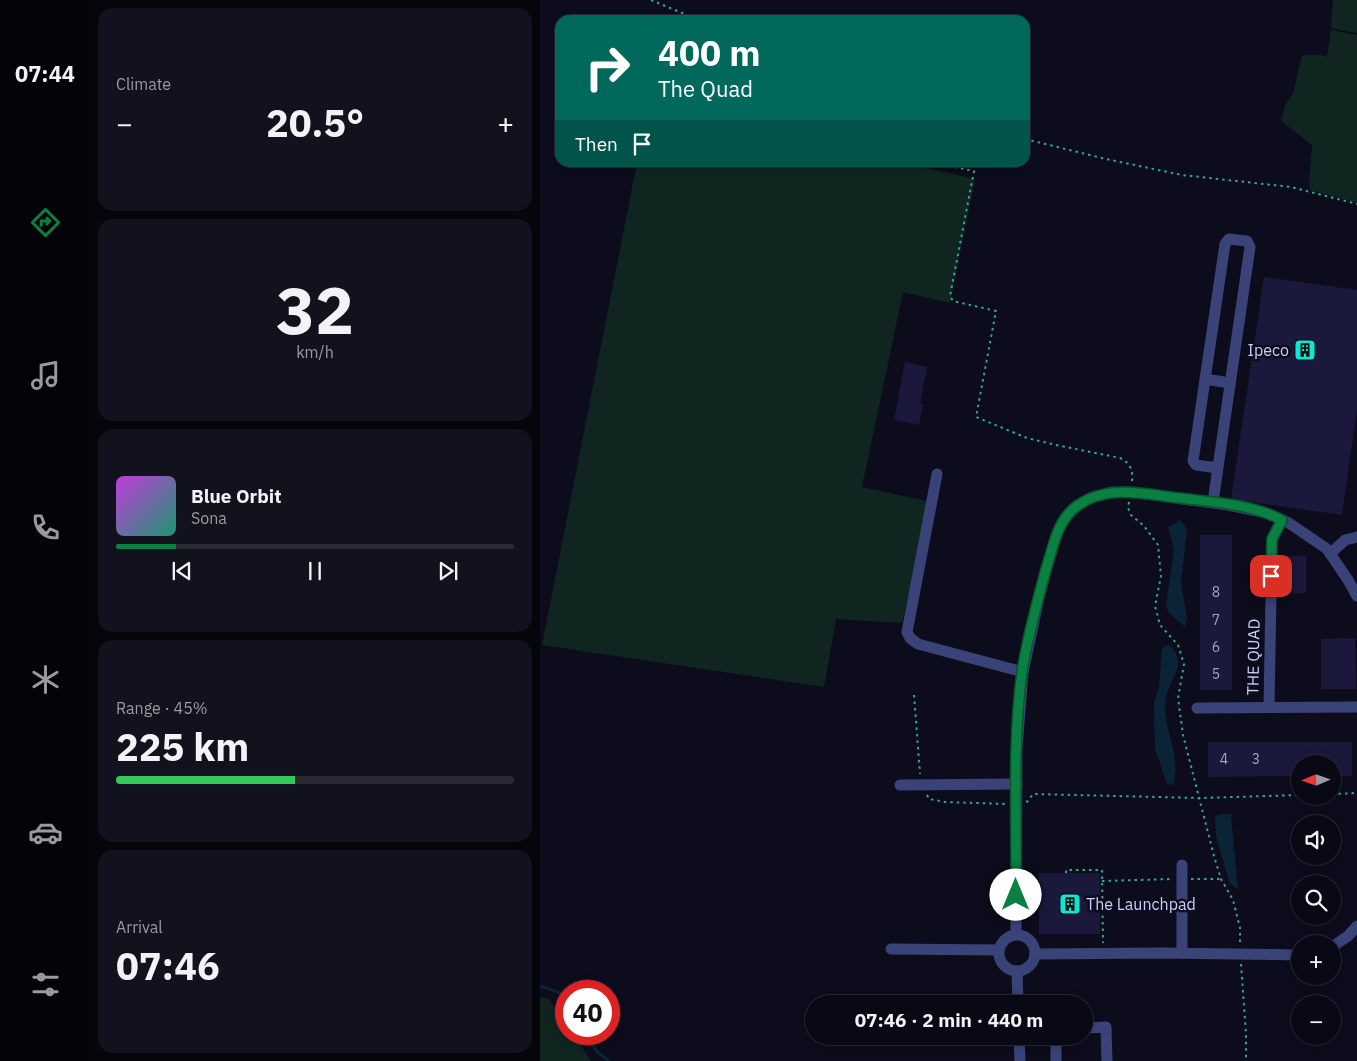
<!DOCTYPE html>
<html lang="en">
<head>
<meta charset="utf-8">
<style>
	:root { --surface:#090915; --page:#12121e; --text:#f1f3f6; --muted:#999aa0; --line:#292a34; --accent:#0b8043 }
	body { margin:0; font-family:"IBM Plex Sans",sans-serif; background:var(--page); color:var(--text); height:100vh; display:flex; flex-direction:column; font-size:19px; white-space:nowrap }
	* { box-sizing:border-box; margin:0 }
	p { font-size:16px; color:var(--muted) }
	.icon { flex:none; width:28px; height:28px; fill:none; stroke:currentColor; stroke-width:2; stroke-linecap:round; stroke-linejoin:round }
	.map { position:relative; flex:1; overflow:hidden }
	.panel { display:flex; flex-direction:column; gap:8px; padding:8px; background:#05050c; width:450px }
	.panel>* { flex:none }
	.top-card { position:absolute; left:15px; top:15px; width:475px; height:152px; border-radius:15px; box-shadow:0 2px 8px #0003,0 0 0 1px var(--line); background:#00695c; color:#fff; overflow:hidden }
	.needle { width:32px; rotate:268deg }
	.tools { position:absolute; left:751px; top:755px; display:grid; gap:10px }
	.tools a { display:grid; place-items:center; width:50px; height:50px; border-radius:50%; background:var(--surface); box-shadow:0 2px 8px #0003,0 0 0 1px var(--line); font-size:25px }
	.speed { position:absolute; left:15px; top:980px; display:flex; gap:10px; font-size:25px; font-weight:700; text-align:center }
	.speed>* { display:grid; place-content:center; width:65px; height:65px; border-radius:50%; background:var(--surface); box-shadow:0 2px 8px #0003,0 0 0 1px var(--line); line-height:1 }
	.speed .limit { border:8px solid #d22; background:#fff; color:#111 }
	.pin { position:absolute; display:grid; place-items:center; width:42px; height:42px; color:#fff; margin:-21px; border-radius:10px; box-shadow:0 2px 8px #0006 }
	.me { position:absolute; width:55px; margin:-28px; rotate:0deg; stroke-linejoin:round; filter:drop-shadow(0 0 4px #0008) }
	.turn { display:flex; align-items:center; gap:18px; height:105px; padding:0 20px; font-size:22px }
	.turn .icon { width:65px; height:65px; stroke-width:2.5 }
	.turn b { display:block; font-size:35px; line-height:42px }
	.then { display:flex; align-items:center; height:48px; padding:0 20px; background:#0003; gap:10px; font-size:19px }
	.big { font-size:38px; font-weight:700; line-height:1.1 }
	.panel .widget { flex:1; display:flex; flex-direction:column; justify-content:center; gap:8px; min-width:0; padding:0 18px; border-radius:15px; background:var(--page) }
	.panel .dial { align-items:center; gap:0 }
	.dial b { font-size:65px; line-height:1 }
	.song { display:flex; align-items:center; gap:15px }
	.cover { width:60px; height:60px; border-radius:8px; background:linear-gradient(135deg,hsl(290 70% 55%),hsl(160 70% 35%)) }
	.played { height:5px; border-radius:2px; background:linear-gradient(90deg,var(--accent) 15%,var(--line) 15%) }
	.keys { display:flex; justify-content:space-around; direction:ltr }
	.heat { display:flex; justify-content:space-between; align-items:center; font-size:28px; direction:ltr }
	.charge { height:8px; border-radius:4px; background:linear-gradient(90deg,#34c759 45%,var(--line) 0) }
	.trip { position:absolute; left:265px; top:995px; width:288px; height:50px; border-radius:25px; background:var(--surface); box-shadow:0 2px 8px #0003,0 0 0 1px var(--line); font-weight:700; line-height:50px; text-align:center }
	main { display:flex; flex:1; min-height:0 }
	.menu { display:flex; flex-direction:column; width:90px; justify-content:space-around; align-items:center; background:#040408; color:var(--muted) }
	.menu .icon { width:35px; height:35px }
	.menu .on { color:var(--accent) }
	.menu b { font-size:22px; color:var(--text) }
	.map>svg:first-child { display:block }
</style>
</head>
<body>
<main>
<nav class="menu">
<b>07:44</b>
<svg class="icon on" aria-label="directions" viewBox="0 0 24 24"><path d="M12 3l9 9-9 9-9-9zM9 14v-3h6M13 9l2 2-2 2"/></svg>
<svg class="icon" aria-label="music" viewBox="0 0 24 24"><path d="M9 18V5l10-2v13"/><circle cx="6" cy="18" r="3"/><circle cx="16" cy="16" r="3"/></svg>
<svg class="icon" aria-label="phone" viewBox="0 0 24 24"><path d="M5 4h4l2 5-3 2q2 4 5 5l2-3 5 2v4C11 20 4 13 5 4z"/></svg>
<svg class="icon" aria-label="climate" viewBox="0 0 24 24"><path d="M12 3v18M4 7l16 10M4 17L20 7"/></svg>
<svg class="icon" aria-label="car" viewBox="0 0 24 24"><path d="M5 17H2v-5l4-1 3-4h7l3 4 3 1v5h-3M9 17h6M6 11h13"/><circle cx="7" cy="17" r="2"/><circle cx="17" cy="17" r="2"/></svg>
<svg class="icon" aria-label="filters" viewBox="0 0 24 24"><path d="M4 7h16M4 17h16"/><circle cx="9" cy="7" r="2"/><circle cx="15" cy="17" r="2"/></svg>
</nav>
<section class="panel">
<div class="widget"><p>Climate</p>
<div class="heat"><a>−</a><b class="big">20.5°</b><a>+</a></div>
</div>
<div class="widget dial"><b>32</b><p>km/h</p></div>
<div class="widget">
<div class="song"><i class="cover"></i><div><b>Blue Orbit</b><p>Sona</p></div></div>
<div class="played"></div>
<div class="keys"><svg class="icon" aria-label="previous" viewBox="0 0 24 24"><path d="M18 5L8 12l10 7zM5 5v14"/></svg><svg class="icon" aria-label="pause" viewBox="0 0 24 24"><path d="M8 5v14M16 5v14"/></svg><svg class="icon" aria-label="next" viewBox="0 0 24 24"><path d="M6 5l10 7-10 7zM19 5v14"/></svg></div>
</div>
<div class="widget"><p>Range · 45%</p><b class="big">225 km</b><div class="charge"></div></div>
<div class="widget"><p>Arrival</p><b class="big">07:46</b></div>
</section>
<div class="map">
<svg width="817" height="1061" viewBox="0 0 817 1061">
	<rect width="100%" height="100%" fill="#0c0c1c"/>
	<!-- green -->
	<g fill="#102520">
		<path d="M 793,0 L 817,0 L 817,33 L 791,28 Z"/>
		<path d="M 791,30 L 817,35 L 817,203 L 770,190 L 769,183 L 772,145 L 744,123 L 741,120 L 746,103 L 753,94 L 762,55 L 782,55 L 787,57 Z"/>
		<path d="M 360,162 L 435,179 L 410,303 L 363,292 L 322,487 L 390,502 L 362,623 L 296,619 L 284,687 L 2,645 L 97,163 Z"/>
		<path d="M 0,997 L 9,999 L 26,1024 L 26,1034 L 33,1034 L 51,1061 L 0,1061 Z"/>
	</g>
	<!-- water -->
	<g fill="#0b2336">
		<path d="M 640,520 L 647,529 L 641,583 L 647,617 L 645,627 L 629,613 L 626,605 L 634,550 L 628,527 Z"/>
		<path d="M 629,644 C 649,665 631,676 626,697 C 622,720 633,739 635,761 C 636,769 635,777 634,785 L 627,784 L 615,749 L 614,703 L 619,687 L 622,648 Z"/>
		<path d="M 683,814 L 691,814 L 698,890 L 689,882 L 676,836 L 675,816 Z"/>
	</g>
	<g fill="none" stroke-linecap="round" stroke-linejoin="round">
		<!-- stream -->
		<g stroke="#0b2336" stroke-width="3">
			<path d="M 0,986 L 26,995"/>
			<path d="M 48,1034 L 56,1051 L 69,1061"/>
		</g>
	</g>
	<!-- building -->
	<g fill="#1a193c">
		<path d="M 724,277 L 817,290 L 817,409 L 802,515 L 691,499 Z"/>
		<path d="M 365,362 L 387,367 L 380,404 L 383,404 L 379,425 L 354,420 Z"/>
		<rect x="660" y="535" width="32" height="155"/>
		<path d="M 744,556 L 766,556 L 766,593 L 743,594 Z"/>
		<path d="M 815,638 L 816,689 L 781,689 L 781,639 Z"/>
		<path d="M 668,742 L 812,742 L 812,776 L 792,776 L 792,764 L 760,764 L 760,776 L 668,777 Z"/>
		<rect x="499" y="873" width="61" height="61"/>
	</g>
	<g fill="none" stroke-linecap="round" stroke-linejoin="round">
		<!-- path -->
		<g stroke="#33a78a" stroke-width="2" stroke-dasharray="2.5 4" stroke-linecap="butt">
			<path d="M 111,0 L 159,20"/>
			<path d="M 485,139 L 566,159 L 642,175 L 751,187 L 817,204"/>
			<path d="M 389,162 L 434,171 L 410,296 L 413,301 L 456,311 L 436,417 L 487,438 L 516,445 L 580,458 C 591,463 593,471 592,482"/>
			<path d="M 589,502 L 588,508 L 591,515 L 604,526 L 618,545 L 621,576 L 615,606 L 620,625 L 638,645 L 644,664 L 638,698 L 643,735 L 674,856 L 681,879 L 693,900 L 700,928 L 700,944"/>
			<path d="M 374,695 L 380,774"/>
			<path d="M 792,794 L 817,793"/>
			<path d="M 387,795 L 389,799 L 405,802 L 467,804"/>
			<path d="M 486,802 L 488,801 L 493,794 L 660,798 L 760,795"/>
			<path d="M 526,873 L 526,870 L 562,870 L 563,943"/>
			<path d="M 651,879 L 681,879"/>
			<path d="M 562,881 L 632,879"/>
			<path d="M 701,964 L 706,1034 L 706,1061"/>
		</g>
		<!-- minor -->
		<g stroke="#3a4378" stroke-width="11">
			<path d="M 665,379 L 690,383"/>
			<path d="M 397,474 L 367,632 L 370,638 L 378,644 L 483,672"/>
			<path d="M 673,502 L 710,247 L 707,241 L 689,239 L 685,244 L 653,461 L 656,465 L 678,468"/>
			<path d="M 790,554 L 805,540 L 817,537"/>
			<path d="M 729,707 L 732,539 L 741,520"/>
			<path d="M 657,708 L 817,707"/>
			<path d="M 360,785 L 477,784"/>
			<path d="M 642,865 L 642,953"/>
			<path d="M 476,934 L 477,748 L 483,672 L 500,593 L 516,535 L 522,522 L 535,507 L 552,497 L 572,492 L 590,492 L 688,505 L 727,513 L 749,523 L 787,549 L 808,580 L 817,596"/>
			<circle cx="477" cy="953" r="18"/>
			<path d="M 792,947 L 808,936 L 817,926"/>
			<path d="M 351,949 L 459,950"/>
			<path d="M 495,954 L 622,953 L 760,955"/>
			<path d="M 477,971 L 478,1004"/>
			<path d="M 517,1004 L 517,1002"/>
			<path d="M 544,1028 L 566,1027 L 567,1061"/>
			<path d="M 479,1036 L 480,1061"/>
			<path d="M 516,1061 L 516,1036"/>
		</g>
	</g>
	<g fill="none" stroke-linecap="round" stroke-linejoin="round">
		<!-- route casing -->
		<g stroke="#07532c" stroke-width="12">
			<path id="route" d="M 476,895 C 477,821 472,745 482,672 C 487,638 497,603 506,569 C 513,548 517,520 537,506 C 567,484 605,494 639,498 C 673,502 711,504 742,520 L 732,539 L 731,576"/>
		</g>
		<!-- route -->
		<use href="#route" stroke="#0b8043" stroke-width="9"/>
	</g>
	<!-- icons -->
	<defs>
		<g id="building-square" transform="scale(1.125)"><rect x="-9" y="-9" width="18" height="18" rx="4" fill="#0ce6d2" stroke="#0c0c1c"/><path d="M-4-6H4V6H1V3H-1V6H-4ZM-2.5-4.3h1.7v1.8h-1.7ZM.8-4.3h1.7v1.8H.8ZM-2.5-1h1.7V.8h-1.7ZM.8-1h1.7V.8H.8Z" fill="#111"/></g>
	</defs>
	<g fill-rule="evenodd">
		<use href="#building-square" x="765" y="350"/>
		<use href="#building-square" x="530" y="904"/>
	</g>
	<g text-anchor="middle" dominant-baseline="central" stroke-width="5" stroke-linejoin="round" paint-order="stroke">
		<!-- number labels -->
		<g font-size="14" fill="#9ea1cc">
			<text x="676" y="592">8</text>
			<text x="676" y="620">7</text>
			<text x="676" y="647">6</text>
			<text x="676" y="674">5</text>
			<text x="684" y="759">4</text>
			<text x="716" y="759">3</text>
		</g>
		<!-- poi labels -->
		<g font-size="16" fill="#cacefc" stroke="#0c0c1c" text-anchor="end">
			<text x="749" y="350">Ipeco</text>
			<text x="546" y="904" text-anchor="start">The Launchpad</text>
		</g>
		<!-- street labels -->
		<g font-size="16" fill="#cacefc" stroke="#0c0c1c">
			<text transform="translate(713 657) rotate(-89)">THE QUAD</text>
		</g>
	</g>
</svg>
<div class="tools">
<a><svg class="needle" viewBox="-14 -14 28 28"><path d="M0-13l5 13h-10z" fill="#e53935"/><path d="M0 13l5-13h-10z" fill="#999aa0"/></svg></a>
<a><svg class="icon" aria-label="sound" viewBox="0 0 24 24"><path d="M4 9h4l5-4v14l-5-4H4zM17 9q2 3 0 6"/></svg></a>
<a><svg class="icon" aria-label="search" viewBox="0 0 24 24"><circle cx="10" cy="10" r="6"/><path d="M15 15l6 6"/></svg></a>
<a>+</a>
<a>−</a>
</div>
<div class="speed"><div class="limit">40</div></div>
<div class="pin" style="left:731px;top:576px;background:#d93025"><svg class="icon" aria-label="arrive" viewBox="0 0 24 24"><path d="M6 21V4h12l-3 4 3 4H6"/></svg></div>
<svg class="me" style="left:476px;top:895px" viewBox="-20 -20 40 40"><circle r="19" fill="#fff"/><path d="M0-13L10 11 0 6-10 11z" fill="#0b8043"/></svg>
<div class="trip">07:46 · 2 min · 440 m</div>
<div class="top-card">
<div class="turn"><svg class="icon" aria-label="right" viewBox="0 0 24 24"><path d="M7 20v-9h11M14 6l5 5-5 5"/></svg><div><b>400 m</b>The Quad</div></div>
<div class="then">Then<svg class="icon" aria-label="arrive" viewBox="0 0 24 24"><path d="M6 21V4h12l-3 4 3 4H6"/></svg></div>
</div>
</div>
</main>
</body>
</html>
